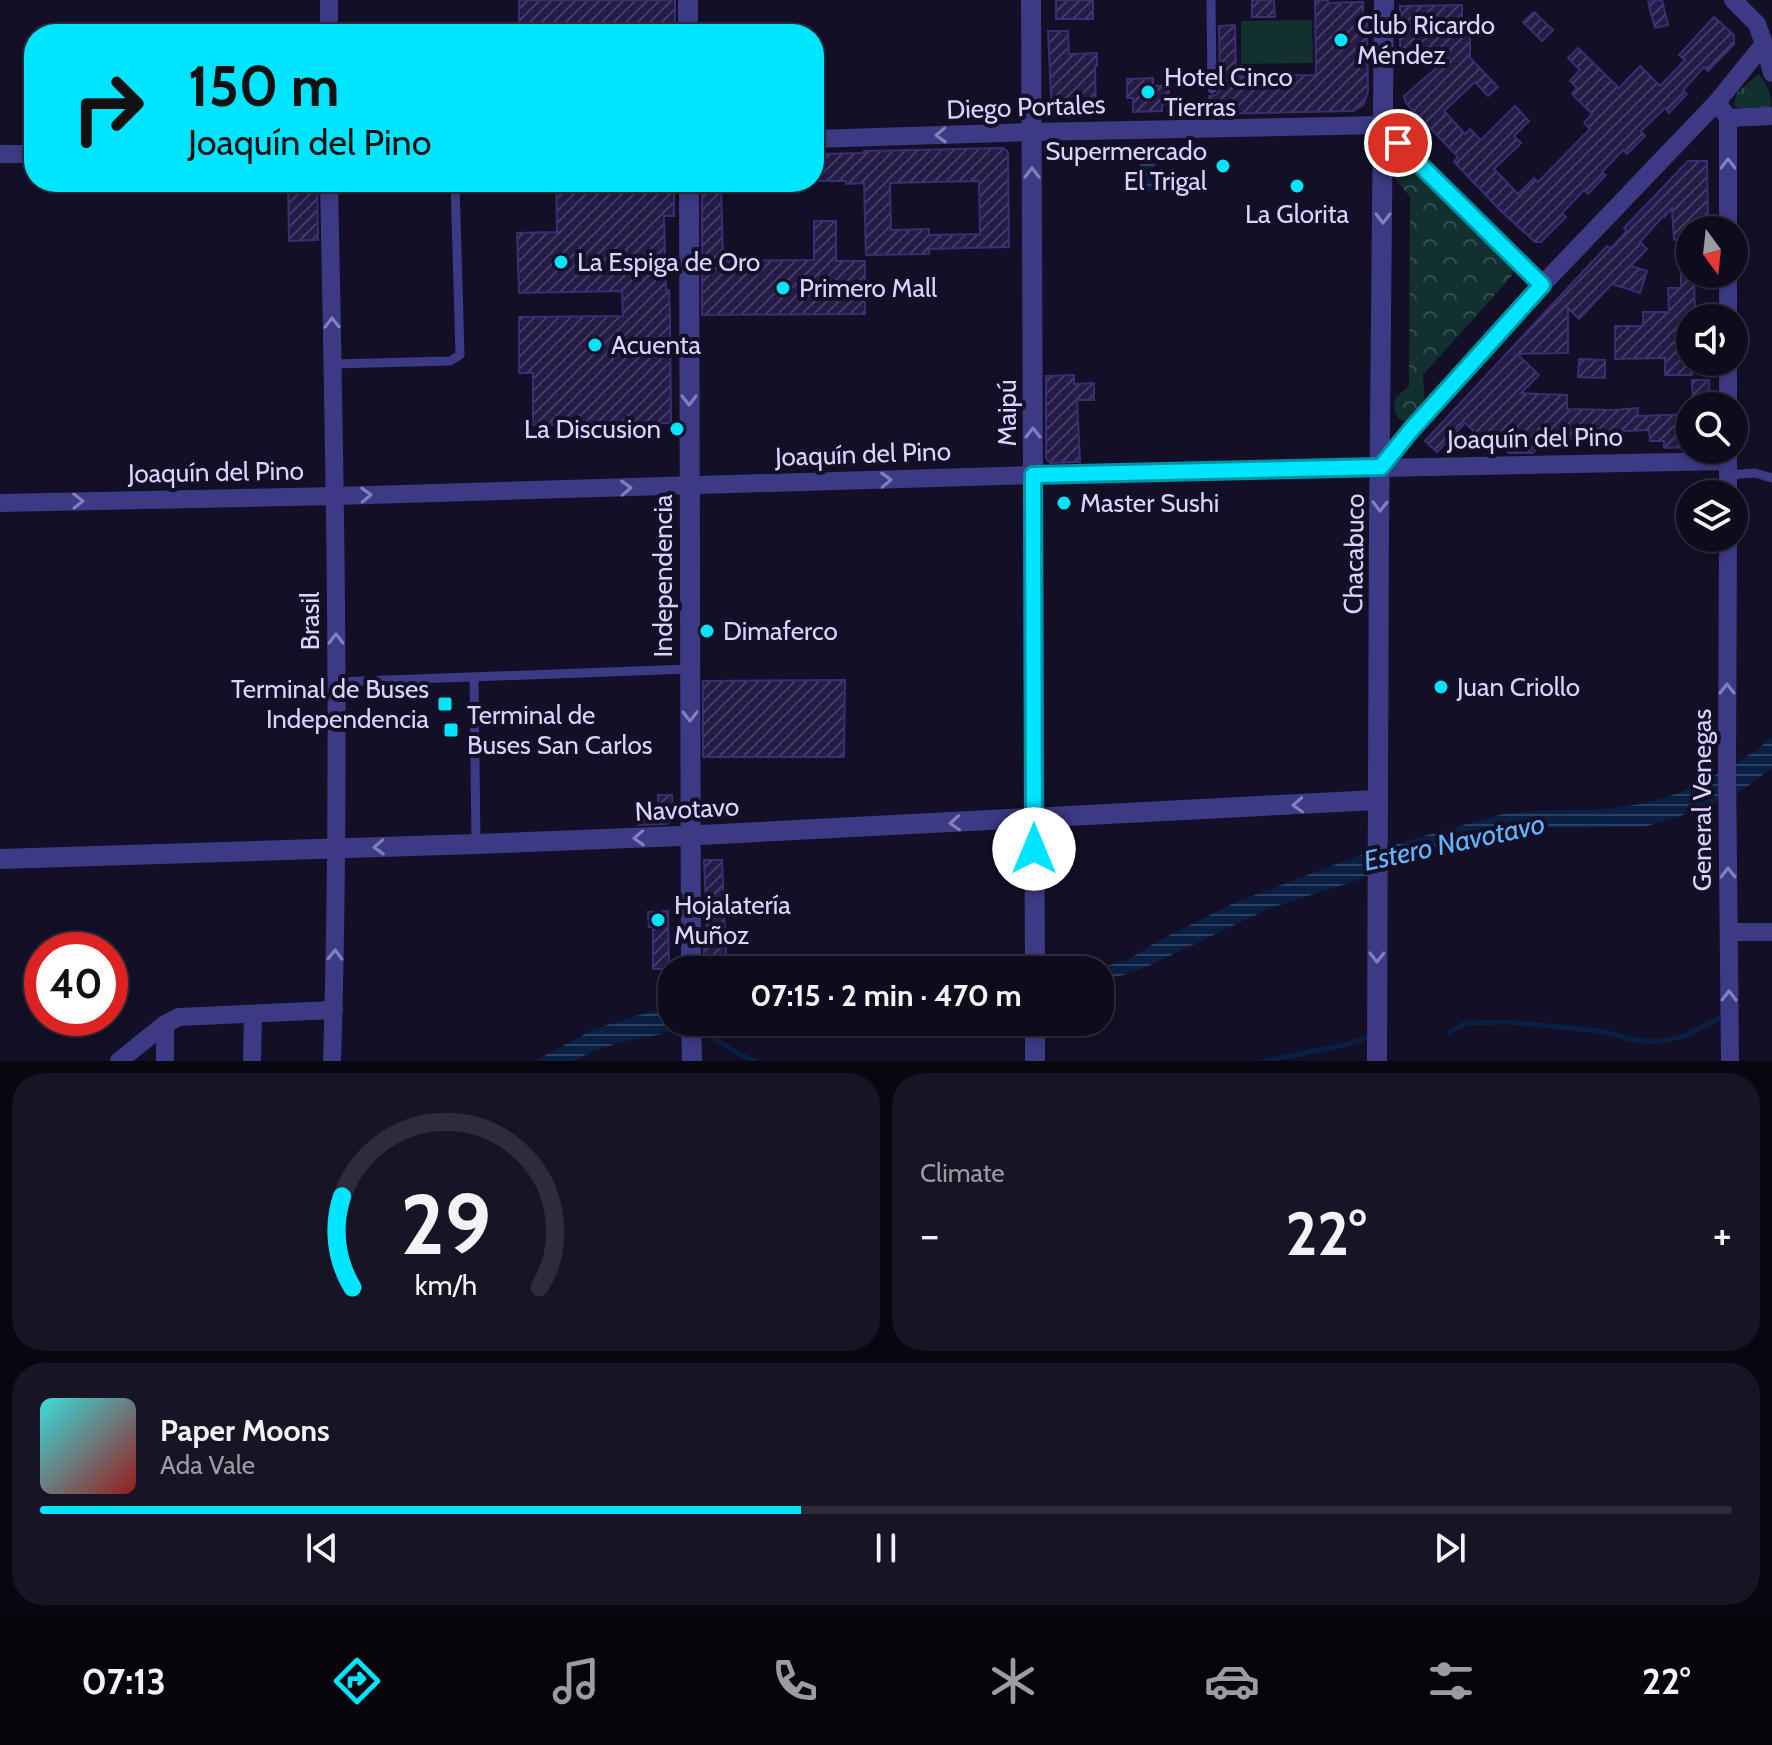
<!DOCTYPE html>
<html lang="en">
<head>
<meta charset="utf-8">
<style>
	:root { --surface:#0e0b1c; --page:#171425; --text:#f1f3f6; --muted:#9b9ba3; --line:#2e2b3b; --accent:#00e5ff }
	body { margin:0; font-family:Cabin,sans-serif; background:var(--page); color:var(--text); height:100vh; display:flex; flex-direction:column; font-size:30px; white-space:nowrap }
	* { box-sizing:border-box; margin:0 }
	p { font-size:26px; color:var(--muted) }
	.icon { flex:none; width:44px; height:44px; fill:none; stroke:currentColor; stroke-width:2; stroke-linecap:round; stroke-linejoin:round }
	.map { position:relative; height:1061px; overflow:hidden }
	.details { display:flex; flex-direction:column; gap:12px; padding:12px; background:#08060f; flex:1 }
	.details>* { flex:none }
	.guide { position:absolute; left:24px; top:24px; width:800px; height:168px; border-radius:32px; box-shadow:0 4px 12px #0003,0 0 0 2px var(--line); background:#00e5ff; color:#111; overflow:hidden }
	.needle { width:52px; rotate:165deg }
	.tools { position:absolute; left:1676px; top:216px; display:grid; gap:16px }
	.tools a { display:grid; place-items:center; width:72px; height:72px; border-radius:50%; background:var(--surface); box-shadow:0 4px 12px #0003,0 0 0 2px var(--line); font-size:40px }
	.speed { position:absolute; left:24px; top:932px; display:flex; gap:16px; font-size:40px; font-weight:700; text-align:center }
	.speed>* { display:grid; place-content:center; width:104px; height:104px; border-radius:50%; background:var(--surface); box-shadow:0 4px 12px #0003,0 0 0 2px var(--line); line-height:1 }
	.speed .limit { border:12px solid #d22; background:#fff; color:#111 }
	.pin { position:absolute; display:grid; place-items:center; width:68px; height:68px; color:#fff; margin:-34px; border:4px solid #fff; border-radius:50%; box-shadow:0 2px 8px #0007 }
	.me { position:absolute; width:88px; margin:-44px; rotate:0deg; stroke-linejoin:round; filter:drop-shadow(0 0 6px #0008) }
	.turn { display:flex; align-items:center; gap:28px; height:168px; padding:0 32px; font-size:36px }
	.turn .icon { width:104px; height:104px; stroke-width:2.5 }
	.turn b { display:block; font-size:56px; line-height:68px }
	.big { font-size:60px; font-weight:800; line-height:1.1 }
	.details .card { flex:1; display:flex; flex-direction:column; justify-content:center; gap:12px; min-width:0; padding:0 28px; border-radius:32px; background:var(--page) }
	.details .dial { align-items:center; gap:0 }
	.dial svg { height:208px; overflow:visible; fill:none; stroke:var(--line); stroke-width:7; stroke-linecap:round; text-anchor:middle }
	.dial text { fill:var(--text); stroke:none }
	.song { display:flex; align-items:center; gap:24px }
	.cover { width:96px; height:96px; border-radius:12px; background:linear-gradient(135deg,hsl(180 70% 55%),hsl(0 70% 35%)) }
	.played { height:8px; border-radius:4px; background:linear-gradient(90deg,var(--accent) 45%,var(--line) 45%) }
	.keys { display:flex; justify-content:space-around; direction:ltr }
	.heat { display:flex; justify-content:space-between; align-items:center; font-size:44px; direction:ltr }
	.details .tiles { flex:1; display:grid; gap:12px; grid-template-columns:1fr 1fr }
	.card:last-child { grid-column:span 2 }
	.trip { position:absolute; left:658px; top:956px; width:456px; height:80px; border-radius:32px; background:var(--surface); box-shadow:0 4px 12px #0003,0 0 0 2px var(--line); font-weight:800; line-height:80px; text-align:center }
	.menu { display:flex; height:128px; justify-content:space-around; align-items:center; background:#06040b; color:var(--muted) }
	.menu .icon { width:56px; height:56px }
	.menu .current { color:var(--accent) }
	.menu b { font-size:36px; color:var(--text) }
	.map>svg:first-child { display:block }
</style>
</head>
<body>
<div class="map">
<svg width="1772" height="1061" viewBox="0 0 1772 1061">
	<defs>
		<pattern id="grass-tufts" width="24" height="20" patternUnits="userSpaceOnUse" patternTransform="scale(2)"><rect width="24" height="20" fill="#12302f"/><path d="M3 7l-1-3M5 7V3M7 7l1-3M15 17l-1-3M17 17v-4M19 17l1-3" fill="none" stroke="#344d4e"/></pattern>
		<pattern id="forest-crowns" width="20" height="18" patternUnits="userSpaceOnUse" patternTransform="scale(2)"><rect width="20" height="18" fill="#12302f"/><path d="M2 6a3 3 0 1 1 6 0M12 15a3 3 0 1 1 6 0" fill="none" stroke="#344d4e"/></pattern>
		<pattern id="water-rules" width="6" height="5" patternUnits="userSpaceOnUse" patternTransform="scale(2)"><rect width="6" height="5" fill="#0a1f44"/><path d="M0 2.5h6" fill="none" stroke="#2d3f60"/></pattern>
		<pattern id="building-hatch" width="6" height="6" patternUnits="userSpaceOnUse" patternTransform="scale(2)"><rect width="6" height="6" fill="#241b47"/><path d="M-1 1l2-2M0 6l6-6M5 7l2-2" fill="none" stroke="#433b63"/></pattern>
	</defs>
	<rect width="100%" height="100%" fill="#130f26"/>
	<!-- grass -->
	<path fill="url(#grass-tufts)" d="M 1758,74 C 1767,82 1772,97 1771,108 L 1738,108 L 1734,105 L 1737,93 Z"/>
	<!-- forest -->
	<path fill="url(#forest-crowns)" d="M 1405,159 L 1514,270 L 1511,277 L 1423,375 L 1425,406 L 1408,423 L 1398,418 L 1394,408 L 1396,397 L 1409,386 L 1410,197 L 1393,176 L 1392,168 L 1400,160 Z"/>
	<!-- pitch -->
	<path fill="#12302f" d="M 1312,20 L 1313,63 L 1241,64 L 1241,21 Z"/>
	<!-- water -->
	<g fill="url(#water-rules)">
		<path d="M 1140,160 L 1155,161 L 1155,192 L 1139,192 Z"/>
		<path d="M 1772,737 L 1772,768 L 1738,793 L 1702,809 L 1644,827 L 1543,828 L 1435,852 L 1352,882 L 1270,908 L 1146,967 L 1100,983 L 1100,970 L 1094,970 L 1129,959 L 1158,941 L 1234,903 L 1374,850 L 1503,814 L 1535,811 L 1606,809 L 1641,804 L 1676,794 L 1709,779 L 1754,752 Z"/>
		<path d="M 672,1005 L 672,1022 L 869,1022 L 834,1029 L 780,1024 L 697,1027 L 617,1043 L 585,1055 L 574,1061 L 535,1061 L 594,1029 Z"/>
	</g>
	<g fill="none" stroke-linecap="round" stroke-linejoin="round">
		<!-- stream -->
		<g stroke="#0a1f44" stroke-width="5">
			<path d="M 697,1028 L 739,1054 L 755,1061"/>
			<path d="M 1449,1032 L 1466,1023 L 1509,1022 L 1601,1031 L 1633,1040 L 1657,1042 L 1684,1036 L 1722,1017"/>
			<path d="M 1264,1061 L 1344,1045 L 1368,1037"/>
		</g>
	</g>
	<!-- building -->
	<g fill="url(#building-hatch)" stroke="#3b2d73" stroke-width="2" fill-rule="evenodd">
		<path d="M 519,0 L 675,0 L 675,29 L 519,31 Z"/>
		<rect x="1056" y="0" width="37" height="19"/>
		<path d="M 1252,0 L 1274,0 L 1275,17 L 1252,17 Z"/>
		<path d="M 1315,0 L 1328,0 L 1328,3 L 1363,2 L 1363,20 L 1367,20 L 1368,92 L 1363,105 L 1353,111 L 1209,114 L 1209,96 L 1216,95 L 1220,89 L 1219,26 L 1235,25 L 1236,76 L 1316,75 Z"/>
		<path d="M 1655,0 L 1662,0 L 1668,25 L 1655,28 L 1648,2 Z"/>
		<path d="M 1462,5 L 1462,35 L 1470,35 L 1470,58 L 1498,87 L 1488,96 L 1475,82 L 1444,111 L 1465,134 L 1470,129 L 1481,140 L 1515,106 L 1529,121 L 1514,136 L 1521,143 L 1494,169 L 1518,194 L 1534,178 L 1538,182 L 1590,129 L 1584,123 L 1592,114 L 1572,94 L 1577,88 L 1570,81 L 1580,70 L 1568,58 L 1578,48 L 1619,88 L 1640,66 L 1660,86 L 1685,60 L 1679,55 L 1714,17 L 1734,35 L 1734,44 L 1708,71 L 1704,67 L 1683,90 L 1687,94 L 1669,113 L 1665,108 L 1641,131 L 1645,136 L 1627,154 L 1623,150 L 1602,172 L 1606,175 L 1588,194 L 1584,190 L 1562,213 L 1566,217 L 1541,242 L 1535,242 L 1501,211 L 1454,162 L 1458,157 L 1406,103 L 1404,96 L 1448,58 L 1400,59 L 1400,6 Z"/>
		<path d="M 1534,12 L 1553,30 L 1542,41 L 1523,22 Z"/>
		<path d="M 1048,31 L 1068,31 L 1069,54 L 1097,53 L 1097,66 L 1095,66 L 1096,115 L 1052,116 Z"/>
		<path d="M 1153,78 L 1153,86 L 1169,85 L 1169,104 L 1162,104 L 1162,111 L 1133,112 L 1133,98 L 1127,98 L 1127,79 Z"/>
		<path d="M 1003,148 L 1008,152 L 1009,247 L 929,249 L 929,254 L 866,255 L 864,183 L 846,184 L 846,181 L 814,181 L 814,154 L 864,153 L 864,151 ZM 979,181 L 980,234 L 929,235 L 929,229 L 891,230 L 890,183 Z"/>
		<path d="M 1688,161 L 1707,161 L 1708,217 L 1699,217 L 1700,230 L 1690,230 L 1690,239 L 1674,240 L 1672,208 L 1665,216 L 1665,214 L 1640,242 L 1647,249 L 1631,266 L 1647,271 L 1640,293 L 1612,284 L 1579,319 L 1568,308 L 1568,353 L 1517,354 L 1539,375 L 1521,393 L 1567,395 L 1567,409 L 1614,410 L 1638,408 L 1638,416 L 1690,414 L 1690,447 L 1664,448 L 1664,441 L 1650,441 L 1649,430 L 1598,432 L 1597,439 L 1547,438 L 1533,453 L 1509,453 L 1494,439 L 1489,445 L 1465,423 L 1437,452 L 1425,441 L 1590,264 L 1607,246 L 1610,249 L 1627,231 L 1624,228 Z"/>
		<path d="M 288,182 L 317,182 L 318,240 L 289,241 Z"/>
		<path d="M 556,182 L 674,182 L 674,216 L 664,216 L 666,290 L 669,290 L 670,316 L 671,423 L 533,425 L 533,373 L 519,373 L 519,317 L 623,316 L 622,291 L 519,293 L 517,233 L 557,232 Z"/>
		<path d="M 702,182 L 721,182 L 723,261 L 814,260 L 814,221 L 836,221 L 836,261 L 865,261 L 865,314 L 702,315 Z"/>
		<path d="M 1681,274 L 1694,274 L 1695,318 L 1690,318 L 1690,323 L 1687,323 L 1687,357 L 1690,357 L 1690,362 L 1692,362 L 1692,375 L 1665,375 L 1665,358 L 1615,359 L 1615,326 L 1643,326 L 1643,312 L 1669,312 L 1668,288 L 1681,288 Z"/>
		<path d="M 1579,359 L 1605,360 L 1605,378 L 1578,377 Z"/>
		<path d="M 1074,375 L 1074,384 L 1094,383 L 1094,400 L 1077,400 L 1080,462 L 1050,463 L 1046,458 L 1046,376 Z"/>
		<path d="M 1692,380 L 1709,380 L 1710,406 L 1693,406 Z"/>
		<path d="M 845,680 L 844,757 L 703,757 L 703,681 Z"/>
		<path d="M 658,795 L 672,795 L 673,812 L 678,812 L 678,816 L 666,824 L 638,825 L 638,812 L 658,812 Z"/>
		<path d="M 704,860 L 722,860 L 726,955 L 704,955 L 704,929 L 707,929 Z"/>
		<path d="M 668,911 L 669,969 L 653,969 L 653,927 L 649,927 L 648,912 Z"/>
	</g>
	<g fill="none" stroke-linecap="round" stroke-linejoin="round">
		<!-- service -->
		<g stroke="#3d3a85" stroke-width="9">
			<path d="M 1211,0 L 1212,89"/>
			<path d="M 333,364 L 450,361 L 460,355 L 455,182"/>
			<path d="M 1728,475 L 1755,473 L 1772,478"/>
			<path d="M 474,677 L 476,844"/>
			<path d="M 336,682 L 689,669"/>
		</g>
		<!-- minor -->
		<g stroke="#3d3a85" stroke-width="18">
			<path d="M 329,34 L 329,0"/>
			<path d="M 1764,44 L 1772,73"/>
			<path d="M 1717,102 L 1728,118 L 1728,230"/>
			<path d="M 1728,118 L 1772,116"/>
			<path d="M 814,139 L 1032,132 L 1383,125 L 1398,143 L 1542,285"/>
			<path d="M 0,154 L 34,154"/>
			<path d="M 329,182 C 335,475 341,768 332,1061"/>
			<path d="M 1728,274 L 1728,318"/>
			<path d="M 1728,362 L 1728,406"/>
			<path d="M 1381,467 L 1411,430 L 1542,285 L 1717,102 L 1764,44 L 1757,24 L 1733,0"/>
			<path d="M 1728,494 L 1728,450"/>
			<path d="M 0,503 L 336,496 L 1033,475 L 1728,461"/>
			<path d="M 1728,538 L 1727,767 L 1730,1061"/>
			<path d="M 1729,932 L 1772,932"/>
			<path d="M 165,1024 L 165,1061"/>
			<path d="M 119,1061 L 165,1024 L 179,1017 L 334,1010"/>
			<path d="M 252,1061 L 253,1015"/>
		</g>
		<!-- tertiary -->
		<g stroke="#3d3a85" stroke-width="20">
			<path d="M 688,0 L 688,34"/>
			<path d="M 1031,0 L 1035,970"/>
			<path d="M 689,182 L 691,970"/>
			<path d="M 0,859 L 476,844 L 681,836 L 1376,800"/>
			<path d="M 691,1022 L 692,1061"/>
			<path d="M 1035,1022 L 1035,1061"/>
			<path d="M 1377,1061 C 1376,707 1381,354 1384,0"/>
		</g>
	</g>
	<!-- one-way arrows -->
	<defs><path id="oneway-chevron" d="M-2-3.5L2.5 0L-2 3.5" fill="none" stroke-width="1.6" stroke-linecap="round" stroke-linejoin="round" transform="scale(2)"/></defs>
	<g stroke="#837fbc">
		<use href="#oneway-chevron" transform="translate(941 135) rotate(178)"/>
		<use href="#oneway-chevron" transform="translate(1728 164) rotate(-90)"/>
		<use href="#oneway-chevron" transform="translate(1032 173) rotate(-90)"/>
		<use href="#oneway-chevron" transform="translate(1383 218) rotate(90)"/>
		<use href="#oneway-chevron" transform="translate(332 323) rotate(-91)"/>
		<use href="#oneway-chevron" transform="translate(689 400) rotate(90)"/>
		<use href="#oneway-chevron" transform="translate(1033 433) rotate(-90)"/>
		<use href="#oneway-chevron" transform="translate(886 480) rotate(-2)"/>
		<use href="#oneway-chevron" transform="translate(626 488) rotate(-2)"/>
		<use href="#oneway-chevron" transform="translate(366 495) rotate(-2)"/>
		<use href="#oneway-chevron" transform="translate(78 501) rotate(-1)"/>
		<use href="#oneway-chevron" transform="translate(1380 506) rotate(91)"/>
		<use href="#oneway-chevron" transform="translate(336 639) rotate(-90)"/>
		<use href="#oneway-chevron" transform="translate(1727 689) rotate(-90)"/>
		<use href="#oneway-chevron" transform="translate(690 716) rotate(90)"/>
		<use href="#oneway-chevron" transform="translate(1298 805) rotate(177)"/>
		<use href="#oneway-chevron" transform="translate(955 823) rotate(177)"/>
		<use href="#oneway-chevron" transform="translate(639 838) rotate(178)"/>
		<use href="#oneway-chevron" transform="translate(379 847) rotate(178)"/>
		<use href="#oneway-chevron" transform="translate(1728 873) rotate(-91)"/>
		<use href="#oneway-chevron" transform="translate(335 955) rotate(-89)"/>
		<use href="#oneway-chevron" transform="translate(1377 957) rotate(90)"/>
		<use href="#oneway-chevron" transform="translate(1729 996) rotate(-90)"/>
	</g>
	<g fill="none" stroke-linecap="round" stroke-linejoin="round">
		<!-- route casing -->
		<g stroke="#0095a6" stroke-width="20">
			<path id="route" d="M 1034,849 L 1033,475 L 1381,467 L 1411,430 L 1542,285 L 1398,143"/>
		</g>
		<!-- route -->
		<use href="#route" stroke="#00e5ff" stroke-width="14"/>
	</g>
	<!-- markers -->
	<g fill="#00e5ff" stroke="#130f26" stroke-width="3">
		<circle cx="1341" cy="40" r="8"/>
		<circle cx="1148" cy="92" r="8"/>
		<circle cx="1223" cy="166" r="8"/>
		<circle cx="1297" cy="186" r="8"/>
		<circle cx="561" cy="262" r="8"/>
		<circle cx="783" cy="288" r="8"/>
		<circle cx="595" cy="345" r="8"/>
		<circle cx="677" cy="429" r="8"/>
		<circle cx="1064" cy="503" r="8"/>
		<circle cx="707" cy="631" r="8"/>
		<circle cx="1441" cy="687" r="8"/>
		<rect x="437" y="696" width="16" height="16" rx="4"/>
		<rect x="443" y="722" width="16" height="16" rx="4"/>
		<circle cx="658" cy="920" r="8"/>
	</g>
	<g text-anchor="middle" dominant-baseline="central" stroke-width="8" stroke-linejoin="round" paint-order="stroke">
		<!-- poi labels -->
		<g font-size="26" fill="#d9d4ff" stroke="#130f26" text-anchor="start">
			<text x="1357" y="25">Club Ricardo<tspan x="1357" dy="30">Méndez</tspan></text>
			<text x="1164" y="77">Hotel Cinco<tspan x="1164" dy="30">Tierras</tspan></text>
			<text x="1207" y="151" text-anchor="end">Supermercado<tspan x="1207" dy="30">El Trigal</tspan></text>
			<text x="1297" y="214" text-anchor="middle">La Glorita</text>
			<text x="577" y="262">La Espiga de Oro</text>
			<text x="799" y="288">Primero Mall</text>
			<text x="611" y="345">Acuenta</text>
			<text x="661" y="429" text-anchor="end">La Discusion</text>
			<text x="1080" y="503">Master Sushi</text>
			<text x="723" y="631">Dimaferco</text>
			<text x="1457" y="687">Juan Criollo</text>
			<text x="429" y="689" text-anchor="end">Terminal de Buses<tspan x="429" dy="30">Independencia</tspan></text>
			<text x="467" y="715">Terminal de<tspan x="467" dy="30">Buses San Carlos</tspan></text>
			<text x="674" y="905">Hojalatería<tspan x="674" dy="30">Muñoz</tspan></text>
		</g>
		<!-- street labels -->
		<g font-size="26" fill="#d9d4ff" stroke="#130f26">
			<text transform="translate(1026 107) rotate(-2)">Diego Portales</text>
			<text transform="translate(1007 413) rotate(-90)">Maipú</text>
			<text transform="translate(1535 438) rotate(-1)">Joaquín del Pino</text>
			<text transform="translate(863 454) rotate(-2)">Joaquín del Pino</text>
			<text transform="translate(216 472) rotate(-1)">Joaquín del Pino</text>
			<text transform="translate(1354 554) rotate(-89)">Chacabuco</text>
			<text transform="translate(663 576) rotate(-90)">Independencia</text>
			<text transform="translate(310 621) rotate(-90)">Brasil</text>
			<text transform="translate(1702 800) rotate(-90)">General Venegas</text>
			<text transform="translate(687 809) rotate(-3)">Navotavo</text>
		</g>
		<!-- water labels -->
		<g font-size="28" font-style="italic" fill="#62b6ff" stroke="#130f26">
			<text transform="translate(1454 842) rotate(-12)">Estero Navotavo</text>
		</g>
	</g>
</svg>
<div class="tools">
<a><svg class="needle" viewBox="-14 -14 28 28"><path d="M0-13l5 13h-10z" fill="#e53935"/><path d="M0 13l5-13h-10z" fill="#9b9ba3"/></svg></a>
<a><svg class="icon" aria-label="sound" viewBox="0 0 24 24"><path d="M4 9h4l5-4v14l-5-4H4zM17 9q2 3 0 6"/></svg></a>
<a><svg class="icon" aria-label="search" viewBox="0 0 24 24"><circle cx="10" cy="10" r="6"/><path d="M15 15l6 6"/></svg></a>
<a><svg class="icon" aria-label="layers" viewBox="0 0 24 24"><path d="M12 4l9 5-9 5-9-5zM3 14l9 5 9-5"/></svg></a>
</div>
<div class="speed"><div class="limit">40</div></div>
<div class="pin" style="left:1398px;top:143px;background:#d93025"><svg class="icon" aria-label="arrive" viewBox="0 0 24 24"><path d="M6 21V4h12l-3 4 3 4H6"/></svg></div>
<svg class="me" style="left:1034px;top:849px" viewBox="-20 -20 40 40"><circle r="19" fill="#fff"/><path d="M0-13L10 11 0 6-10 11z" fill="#00e5ff"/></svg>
<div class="trip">07:15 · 2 min · 470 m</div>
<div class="guide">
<div class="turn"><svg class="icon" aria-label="right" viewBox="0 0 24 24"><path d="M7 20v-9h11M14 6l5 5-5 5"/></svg><div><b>150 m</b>Joaquín del Pino</div></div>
</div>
</div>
<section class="details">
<div class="tiles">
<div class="card dial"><svg viewBox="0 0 100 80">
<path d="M14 69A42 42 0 1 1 86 69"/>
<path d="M14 69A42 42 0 0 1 10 34" stroke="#00e5ff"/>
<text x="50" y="56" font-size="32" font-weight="700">29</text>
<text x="50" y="72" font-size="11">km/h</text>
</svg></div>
<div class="card"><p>Climate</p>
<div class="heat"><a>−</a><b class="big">22°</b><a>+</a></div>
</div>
<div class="card">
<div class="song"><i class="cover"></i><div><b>Paper Moons</b><p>Ada Vale</p></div></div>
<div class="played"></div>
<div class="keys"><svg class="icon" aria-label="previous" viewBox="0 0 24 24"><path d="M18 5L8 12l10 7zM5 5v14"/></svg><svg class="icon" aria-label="pause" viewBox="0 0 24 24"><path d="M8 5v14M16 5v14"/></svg><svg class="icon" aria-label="next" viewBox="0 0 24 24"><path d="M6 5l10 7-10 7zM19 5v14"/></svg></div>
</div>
</div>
</section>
<nav class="menu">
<b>07:13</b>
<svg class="icon current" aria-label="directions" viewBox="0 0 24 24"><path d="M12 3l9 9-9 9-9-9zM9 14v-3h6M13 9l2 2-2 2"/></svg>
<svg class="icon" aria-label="music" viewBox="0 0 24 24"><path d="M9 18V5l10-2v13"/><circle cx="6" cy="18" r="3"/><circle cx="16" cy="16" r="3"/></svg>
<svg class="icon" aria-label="phone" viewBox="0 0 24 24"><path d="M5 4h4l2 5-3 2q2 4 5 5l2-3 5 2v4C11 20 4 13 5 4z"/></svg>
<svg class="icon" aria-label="climate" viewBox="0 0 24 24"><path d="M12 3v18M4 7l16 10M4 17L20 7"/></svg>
<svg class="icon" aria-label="car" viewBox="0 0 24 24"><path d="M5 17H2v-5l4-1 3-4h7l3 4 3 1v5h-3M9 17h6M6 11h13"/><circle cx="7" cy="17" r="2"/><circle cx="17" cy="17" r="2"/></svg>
<svg class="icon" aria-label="filters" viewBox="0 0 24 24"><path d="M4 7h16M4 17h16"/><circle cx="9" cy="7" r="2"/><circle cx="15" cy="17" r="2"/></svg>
<b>22°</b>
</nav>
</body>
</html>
